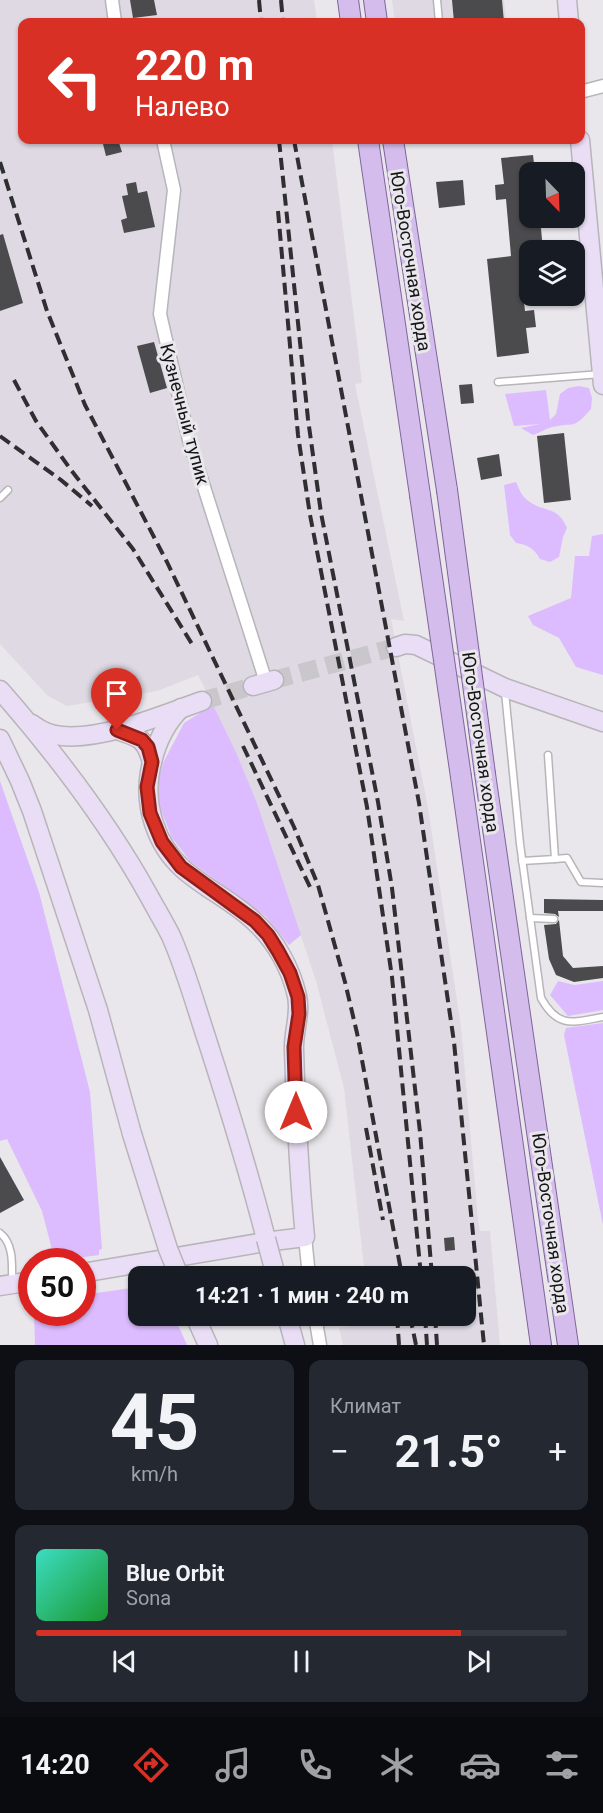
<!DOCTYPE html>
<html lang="ru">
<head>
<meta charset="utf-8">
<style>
	:root { --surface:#171b24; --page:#242831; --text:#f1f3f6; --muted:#9ea1a6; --line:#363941; --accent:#d93025 }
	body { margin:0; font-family:Roboto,sans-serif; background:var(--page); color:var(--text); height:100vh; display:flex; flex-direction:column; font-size:22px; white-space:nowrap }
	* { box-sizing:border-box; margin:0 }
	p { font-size:20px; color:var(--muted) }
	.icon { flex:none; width:33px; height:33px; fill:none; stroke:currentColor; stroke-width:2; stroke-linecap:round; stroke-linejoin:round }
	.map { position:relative; height:1345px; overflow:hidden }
	.panel { display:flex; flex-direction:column; gap:15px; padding:15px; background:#0d0f14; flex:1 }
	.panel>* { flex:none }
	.top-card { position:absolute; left:18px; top:18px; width:567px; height:126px; border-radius:12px; box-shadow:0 2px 4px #0004; background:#d93025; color:#fff; overflow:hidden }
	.needle { width:39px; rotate:157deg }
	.controls { position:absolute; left:519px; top:162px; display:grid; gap:12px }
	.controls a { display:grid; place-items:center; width:66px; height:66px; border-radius:12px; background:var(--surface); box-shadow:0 2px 4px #0004; font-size:30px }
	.speed { position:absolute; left:18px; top:1248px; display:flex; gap:12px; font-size:30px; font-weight:700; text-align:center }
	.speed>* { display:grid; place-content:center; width:78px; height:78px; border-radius:50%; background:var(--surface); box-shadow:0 2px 4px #0004; line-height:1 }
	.speed .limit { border:9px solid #d22; background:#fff; color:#111 }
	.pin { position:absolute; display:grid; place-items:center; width:51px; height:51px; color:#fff; margin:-62px -26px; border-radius:50% 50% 50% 0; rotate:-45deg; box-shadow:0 0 6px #0007 }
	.pin .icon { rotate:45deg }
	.me { position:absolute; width:66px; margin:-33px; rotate:0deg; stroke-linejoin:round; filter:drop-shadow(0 0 4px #0008) }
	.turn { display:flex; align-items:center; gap:21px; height:126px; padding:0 18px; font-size:27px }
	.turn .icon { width:78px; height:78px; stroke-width:2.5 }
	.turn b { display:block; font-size:42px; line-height:51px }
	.big { font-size:45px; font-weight:700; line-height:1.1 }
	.panel .card { flex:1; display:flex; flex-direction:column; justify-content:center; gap:9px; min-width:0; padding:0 21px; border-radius:12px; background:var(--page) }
	.panel .dial { align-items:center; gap:0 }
	.dial b { font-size:78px; line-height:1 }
	.song { display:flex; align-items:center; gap:18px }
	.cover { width:72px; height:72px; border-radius:9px; background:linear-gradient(135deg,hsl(170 70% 55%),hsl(130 70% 35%)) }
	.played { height:6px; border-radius:3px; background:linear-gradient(90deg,var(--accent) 80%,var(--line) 80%) }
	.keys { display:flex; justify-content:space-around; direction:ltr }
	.heat { display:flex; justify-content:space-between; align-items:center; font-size:33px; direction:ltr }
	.panel .tiles { flex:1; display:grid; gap:15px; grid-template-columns:1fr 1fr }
	.card:last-child { grid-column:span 2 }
	.trip { position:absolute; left:128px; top:1266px; width:348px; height:60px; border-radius:12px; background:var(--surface); box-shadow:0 2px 4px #0004; font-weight:700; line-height:60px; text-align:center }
	.tab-bar { display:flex; height:96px; justify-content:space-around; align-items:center; background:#090b0e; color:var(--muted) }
	.tab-bar .icon { width:42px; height:42px }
	.tab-bar .current { color:var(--accent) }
	.tab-bar b { font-size:27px; color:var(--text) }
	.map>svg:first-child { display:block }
</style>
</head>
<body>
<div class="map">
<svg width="603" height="1345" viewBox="0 0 603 1345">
	<rect width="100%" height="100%" fill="#e9e7eb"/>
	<!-- built -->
	<g fill="#ded9e3">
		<path d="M 0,0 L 314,0 L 317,22 L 22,22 L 22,140 L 332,140 L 362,383 L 355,384 L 404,621 L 391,619 L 428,808 L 461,1027 L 478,1220 L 480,1231 L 490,1231 L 500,1345 L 343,1345 L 339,1328 L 370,1323 L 370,1316 L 465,1316 L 465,1276 L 365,1276 L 344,1088 L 316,981 L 257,803 L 236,752 L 198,675 L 157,691 L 67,706 L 48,696 L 0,644 Z"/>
		<path d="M 392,0 L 504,0 L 506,22 L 395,22 Z"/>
	</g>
	<!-- green -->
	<g fill="#dcbcfe">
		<path d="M 579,386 L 589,388 L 592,398 L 591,409 C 573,430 575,422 552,427 C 545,429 539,433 533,435 L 521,428 L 540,424 L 514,426 L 505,394 L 546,390 L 550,420 L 556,414 L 560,394 L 568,388 Z"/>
		<path d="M 516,482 C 519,488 521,495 526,499 C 543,514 557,504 567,528 L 563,537 L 559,557 L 550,562 L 540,559 C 534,548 528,545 516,543 L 510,535 L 504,485 Z"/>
		<path d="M 603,534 L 603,675 L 576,667 L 559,638 L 533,625 L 528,616 L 571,598 L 575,556 L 589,556 L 592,536 Z"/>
		<path d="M 213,705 L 236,752 L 257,803 L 301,935 L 289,945 L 265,916 L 191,862 L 172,838 L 160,808 L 157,782 L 164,761 L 184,723 Z"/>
		<path d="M 0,781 L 39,892 L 90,1092 L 102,1249 L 99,1250 L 99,1255 L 55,1261 L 42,1211 L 7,1139 L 0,1141 Z"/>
		<path d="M 558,981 L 574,985 L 603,981 L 603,1010 L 568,1016 L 550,995 Z"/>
		<path d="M 603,1023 L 603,1225 L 564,1035 L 566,1028 Z"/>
		<path d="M 138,1287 L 138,1316 L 174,1316 L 187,1345 L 35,1345 L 34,1313 L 82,1312 L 83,1295 Z"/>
	</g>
	<!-- building -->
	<g fill="#4b4a4d">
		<path d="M 130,0 L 154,0 L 157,15 L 133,18 Z"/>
		<path d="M 452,0 L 502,0 L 504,22 L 454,22 Z"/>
		<path d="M 102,140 L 118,140 L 122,152 L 106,156 Z"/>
		<path d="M 533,155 L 535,172 L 530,172 L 530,218 L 540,218 L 543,250 L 530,250 L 530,255 L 519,256 L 525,311 L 534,310 L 536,327 L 526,328 L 529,353 L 497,357 L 487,259 L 511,256 L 506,199 L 496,200 L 495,185 L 504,184 L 501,158 Z"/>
		<path d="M 463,180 L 465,205 L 439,208 L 436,182 Z"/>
		<path d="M 136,182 L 138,193 L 147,191 L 155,227 L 124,233 L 121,220 L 127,218 L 122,196 L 128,195 L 126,184 Z"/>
		<path d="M 3,234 L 23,303 L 0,311 L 0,235 Z"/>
		<path d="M 154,342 L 167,388 L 150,393 L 137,346 Z"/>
		<path d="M 472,384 L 474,403 L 461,404 L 459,385 Z"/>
		<path d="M 564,433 L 571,500 L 544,503 L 537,436 Z"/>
		<path d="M 499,454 L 502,476 L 481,480 L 477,458 Z"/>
		<path d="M 544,899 L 603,900 L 603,911 L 558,911 L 559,917 L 555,914 L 544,913 Z"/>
		<path d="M 559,920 L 563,956 L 573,968 L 603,966 L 603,978 L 574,982 L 556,975 L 549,959 L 544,925 L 556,924 Z"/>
		<path d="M 0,1157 L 24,1200 L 0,1213 Z"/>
		<path d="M 454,1237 L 455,1250 L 445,1251 L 444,1238 Z"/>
	</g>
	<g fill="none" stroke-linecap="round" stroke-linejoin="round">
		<!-- secondary-tunnel -->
		<g stroke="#c9c7cb" stroke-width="18" stroke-dasharray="18 9" stroke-linecap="butt">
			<path d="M 274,680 L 396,647"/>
			<path d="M 202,701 L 253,686"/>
		</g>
		<!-- lane casing -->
		<g stroke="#b7b5b9" stroke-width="9">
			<g id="lane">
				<path d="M 437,0 L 439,22"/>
				<path d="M 498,382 L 601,374"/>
				<path d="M 0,498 L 8,490"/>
				<path d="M 505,692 L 520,844 L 541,998 C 558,1029 573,1022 603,1017"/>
				<path d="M 555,859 L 567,858 L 581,882 L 603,883"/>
				<path d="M 522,861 L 555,859 L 548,755"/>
				<path d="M 530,918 L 554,919"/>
				<path d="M 0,1233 C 14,1244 12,1265 12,1282"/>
			</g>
		</g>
		<!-- street casing -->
		<g stroke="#b7b5b9" stroke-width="15">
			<g id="street">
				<path d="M 112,0 L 115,22"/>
				<path d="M 580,92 L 603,86"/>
				<path d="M 163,140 L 174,190 L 160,314 L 189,440 L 266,682"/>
				<path d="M 305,1237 L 309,1276"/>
				<path d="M 315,1316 L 320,1345"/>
			</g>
		</g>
		<!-- secondary casing -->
		<g stroke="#b7b5b9" stroke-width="21">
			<g id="secondary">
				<path d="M 567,0 L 569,22"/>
				<path d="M 580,140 L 603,385"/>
				<path d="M 396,647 L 405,644 L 416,645 L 505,688 L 603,722"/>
				<path d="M 253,686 L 274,680"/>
				<path d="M 0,690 C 56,754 108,822 149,896 C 156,909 164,922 171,936 C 186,970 196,1007 208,1043 C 229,1108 249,1173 266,1239"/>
				<path d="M 32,724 C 41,731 50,735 62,736 C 104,740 162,715 202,701"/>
				<path d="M 117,730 C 140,738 145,738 152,762"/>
				<path d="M 0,739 L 20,781 L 32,811 L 98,1010 L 132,1134"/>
				<path d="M 82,1273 L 265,1242 L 305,1237 C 299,1175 296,1113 294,1050 C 293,1032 301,1015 297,996 C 291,969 276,941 255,922 C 233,901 204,888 182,868 C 156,844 144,806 150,772 C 154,748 164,725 181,708"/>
				<path d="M 0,1286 L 32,1281"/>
				<path d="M 195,1316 L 208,1345"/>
				<path d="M 287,1316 L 295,1345"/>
			</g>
		</g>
		<!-- primary casing -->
		<g stroke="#7f659a" stroke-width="22">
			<g id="primary">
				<path d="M 348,0 L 351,22"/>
				<path d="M 374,0 L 377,22"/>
				<path d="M 368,140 L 420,495"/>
				<path d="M 393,140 L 447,490"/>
				<path d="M 485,774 L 568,1345"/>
				<path d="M 461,777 L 541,1345"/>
			</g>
		</g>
		<!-- lane -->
		<use href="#lane" stroke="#fff" stroke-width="6"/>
		<!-- street -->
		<use href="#street" stroke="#fff" stroke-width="12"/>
		<!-- secondary -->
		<use href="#secondary" stroke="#eadef6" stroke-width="18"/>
		<!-- primary -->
		<use href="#primary" stroke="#d4bced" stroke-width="20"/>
		<!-- rail -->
		<g stroke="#2f2e30" stroke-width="4" stroke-dasharray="12 6" stroke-linecap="butt">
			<path d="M 259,0 L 261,22"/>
			<path d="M 281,0 L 283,22"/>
			<path d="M 279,140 L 308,419 L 321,513 L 378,802 L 392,888 L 420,1132 L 432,1276"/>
			<path d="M 294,140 L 419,803 L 454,1042 L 484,1345"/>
			<path d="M 0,162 L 47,311 L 85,405 L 167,562 L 294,827 L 318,885 L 345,982 L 357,1033 L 402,1276"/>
			<path d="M 278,211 L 298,435 L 310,515 L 367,807 L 392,977 L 421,1276"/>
			<path d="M 14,380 L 36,421 L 71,470 L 133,549 L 192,644"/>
			<path d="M 0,436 L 61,480 L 92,506"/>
			<path d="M 243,746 L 310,887"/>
			<path d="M 366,1128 L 383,1220"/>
			<path d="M 397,1316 L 399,1345"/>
			<path d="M 410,1316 L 416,1345"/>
			<path d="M 425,1316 L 427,1345"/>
			<path d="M 435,1316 L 437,1345"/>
		</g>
		<!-- secondary-bridge casing -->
		<g stroke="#b7b5b9" stroke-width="21" stroke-linecap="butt">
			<g id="secondary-bridge">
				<path d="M 132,1134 L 168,1249 L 179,1276"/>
				<path d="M 266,1239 L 276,1276"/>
			</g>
		</g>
		<!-- primary-bridge casing -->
		<g stroke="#7f659a" stroke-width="22" stroke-linecap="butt">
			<g id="primary-bridge">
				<path d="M 447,490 L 485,774"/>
				<path d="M 420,495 L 461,777"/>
			</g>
		</g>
		<!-- secondary-bridge -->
		<use href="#secondary-bridge" stroke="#eadef6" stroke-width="18"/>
		<!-- primary-bridge -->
		<use href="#primary-bridge" stroke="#d4bced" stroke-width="20"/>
	</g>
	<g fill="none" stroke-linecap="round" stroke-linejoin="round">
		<!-- route casing -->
		<g stroke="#8d1f18" stroke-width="15">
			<path id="route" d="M 117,730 L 142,740 L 148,747 L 152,762 L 147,787 L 150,813 L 162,842 L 181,867 L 255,921 L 268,935 L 278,951 L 290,973 L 298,997 L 299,1014 L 294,1047 L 296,1112"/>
		</g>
		<!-- route -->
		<use href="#route" stroke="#d93025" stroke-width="10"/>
	</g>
	<g text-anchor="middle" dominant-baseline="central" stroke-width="6" stroke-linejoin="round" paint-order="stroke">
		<!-- street labels -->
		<g font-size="18" fill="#151416" stroke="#e9e7eb">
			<text transform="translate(411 261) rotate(81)">Юго-Восточная хорда</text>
			<text transform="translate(185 414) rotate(75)">Кузнечный тупик</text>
			<text transform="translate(481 742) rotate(82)">Юго-Восточная хорда</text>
			<text transform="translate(551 1223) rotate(82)">Юго-Восточная хорда</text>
		</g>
	</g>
</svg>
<div class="controls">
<a><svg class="needle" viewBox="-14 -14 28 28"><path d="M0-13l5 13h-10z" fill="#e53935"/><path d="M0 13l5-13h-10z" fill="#9ea1a6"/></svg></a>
<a><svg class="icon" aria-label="layers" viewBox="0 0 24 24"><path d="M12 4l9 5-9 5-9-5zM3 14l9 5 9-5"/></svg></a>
</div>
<div class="speed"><div class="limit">50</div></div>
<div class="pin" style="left:117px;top:730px;background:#d93025"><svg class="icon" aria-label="arrive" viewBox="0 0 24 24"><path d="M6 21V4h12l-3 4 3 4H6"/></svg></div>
<svg class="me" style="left:296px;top:1112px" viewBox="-20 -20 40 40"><circle r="19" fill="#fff"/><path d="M0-13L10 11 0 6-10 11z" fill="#d93025"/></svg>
<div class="trip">14:21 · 1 мин · 240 m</div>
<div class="top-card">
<div class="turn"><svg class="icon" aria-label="left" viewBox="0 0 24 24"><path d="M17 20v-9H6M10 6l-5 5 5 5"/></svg><div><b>220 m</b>Налево</div></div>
</div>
</div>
<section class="panel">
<div class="tiles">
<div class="card dial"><b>45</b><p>km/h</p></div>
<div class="card"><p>Климат</p>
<div class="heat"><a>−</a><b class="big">21.5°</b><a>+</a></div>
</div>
<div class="card">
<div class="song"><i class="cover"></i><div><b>Blue Orbit</b><p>Sona</p></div></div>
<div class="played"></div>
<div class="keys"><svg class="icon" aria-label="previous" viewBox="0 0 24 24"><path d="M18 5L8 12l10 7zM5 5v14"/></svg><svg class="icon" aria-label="pause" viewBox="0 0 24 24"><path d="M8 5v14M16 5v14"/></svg><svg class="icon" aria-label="next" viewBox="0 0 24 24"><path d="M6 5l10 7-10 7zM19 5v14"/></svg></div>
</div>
</div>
</section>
<nav class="tab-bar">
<b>14:20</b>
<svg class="icon current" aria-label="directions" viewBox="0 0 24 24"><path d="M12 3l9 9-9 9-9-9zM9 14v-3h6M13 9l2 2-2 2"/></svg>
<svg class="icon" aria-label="music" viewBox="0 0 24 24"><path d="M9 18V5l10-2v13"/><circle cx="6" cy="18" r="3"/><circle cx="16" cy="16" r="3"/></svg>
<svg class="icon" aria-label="phone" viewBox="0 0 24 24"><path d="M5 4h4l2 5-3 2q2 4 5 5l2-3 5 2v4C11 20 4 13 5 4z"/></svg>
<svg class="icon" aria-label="climate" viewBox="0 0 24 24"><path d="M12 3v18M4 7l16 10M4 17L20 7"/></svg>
<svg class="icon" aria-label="car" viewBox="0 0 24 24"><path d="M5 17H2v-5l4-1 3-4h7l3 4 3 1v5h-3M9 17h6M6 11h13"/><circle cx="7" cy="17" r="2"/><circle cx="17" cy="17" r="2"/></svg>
<svg class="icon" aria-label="filters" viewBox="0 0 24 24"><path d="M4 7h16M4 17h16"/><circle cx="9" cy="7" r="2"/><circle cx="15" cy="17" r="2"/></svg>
</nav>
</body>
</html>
